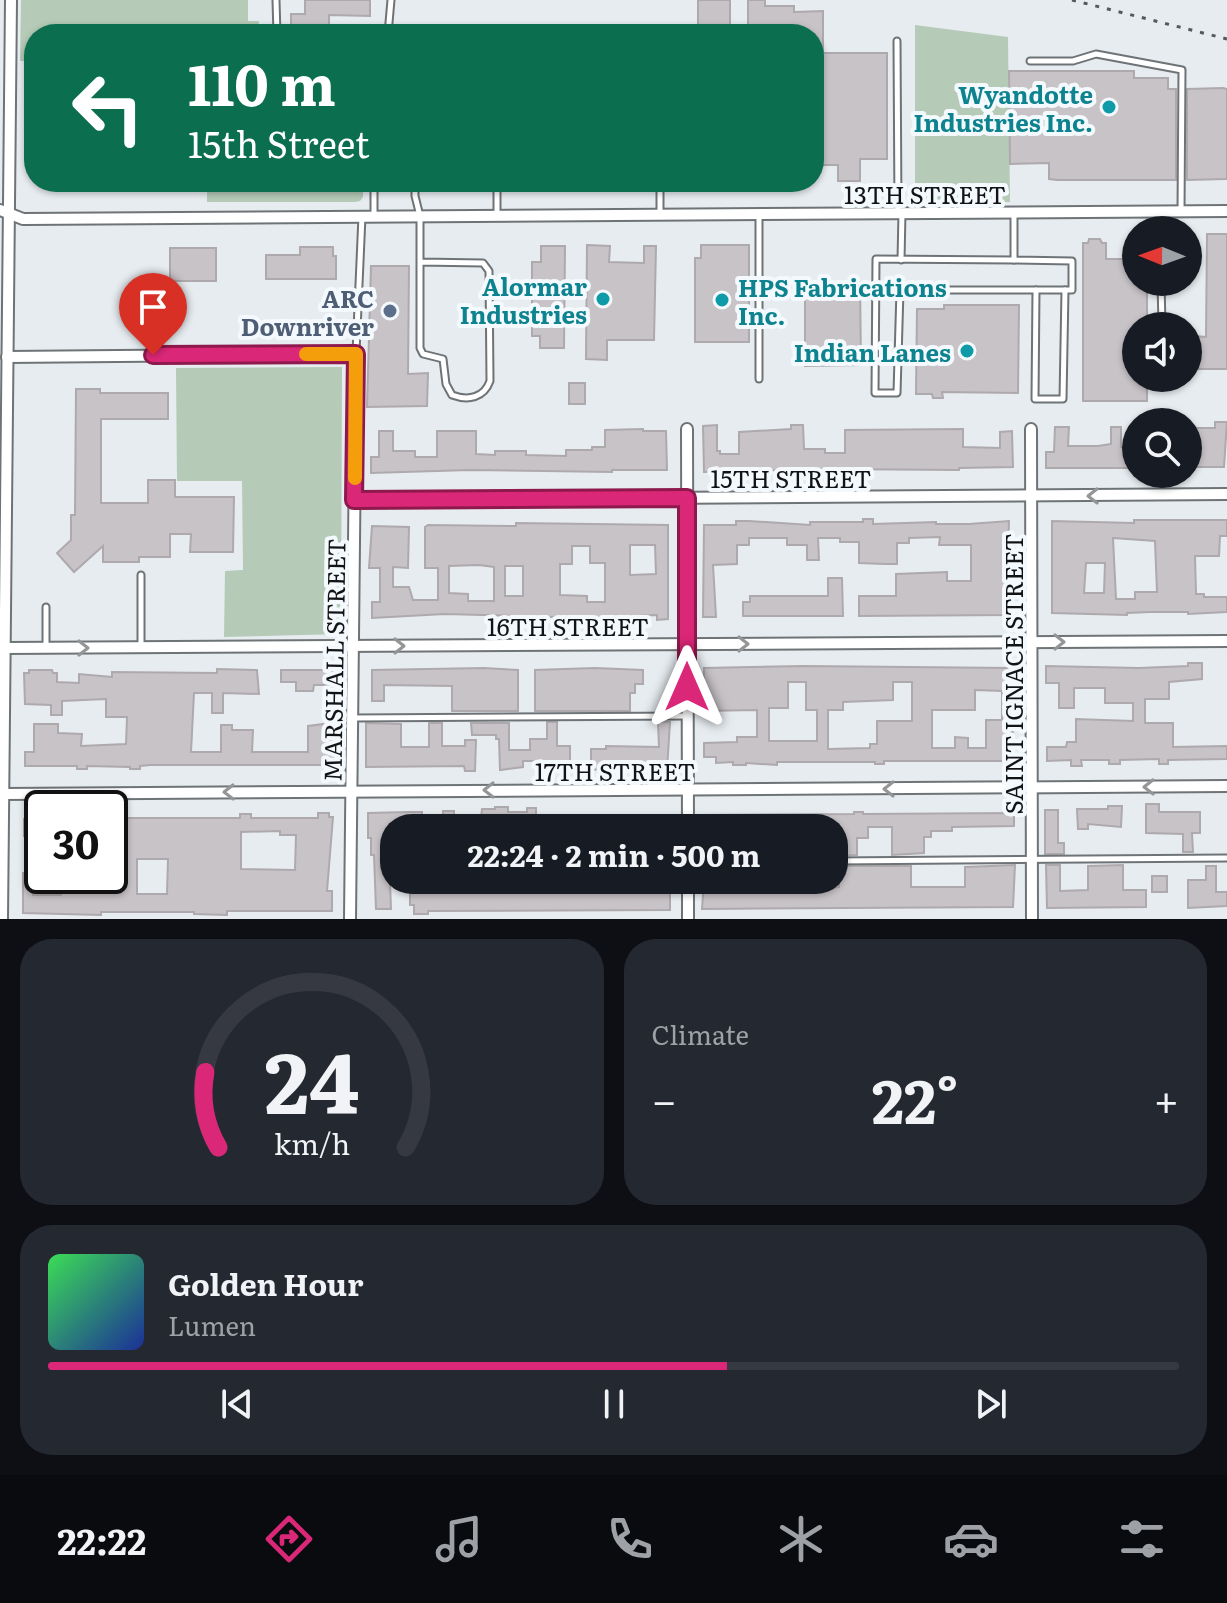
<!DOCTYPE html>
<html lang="en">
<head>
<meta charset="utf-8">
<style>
	:root { --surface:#171b24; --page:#242831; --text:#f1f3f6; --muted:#9ea1a6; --line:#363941; --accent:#db2777 }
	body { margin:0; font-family:Literata,serif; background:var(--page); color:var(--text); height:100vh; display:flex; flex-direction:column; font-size:30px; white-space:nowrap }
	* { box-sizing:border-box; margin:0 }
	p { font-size:26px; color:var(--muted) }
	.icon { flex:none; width:44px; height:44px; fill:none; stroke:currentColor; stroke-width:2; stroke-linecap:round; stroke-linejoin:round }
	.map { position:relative; height:919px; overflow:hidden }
	.drawer { display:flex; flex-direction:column; gap:20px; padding:20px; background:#0d0f14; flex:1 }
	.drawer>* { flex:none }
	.guide { position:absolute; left:24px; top:24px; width:800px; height:168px; border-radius:32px; box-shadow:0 2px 6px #0004; background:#0b6e4f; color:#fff; overflow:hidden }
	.needle { width:52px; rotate:271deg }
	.buttons { position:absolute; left:1122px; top:216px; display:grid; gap:16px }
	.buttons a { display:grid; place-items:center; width:80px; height:80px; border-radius:50%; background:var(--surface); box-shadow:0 2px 6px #0004; font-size:40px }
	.speed { position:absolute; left:24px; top:790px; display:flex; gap:16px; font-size:40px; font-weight:700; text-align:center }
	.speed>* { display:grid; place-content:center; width:104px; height:104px; border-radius:50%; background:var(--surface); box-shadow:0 2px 6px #0004; line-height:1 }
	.speed .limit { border:4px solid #111; border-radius:12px; background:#fff; color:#111 }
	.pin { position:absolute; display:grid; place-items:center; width:68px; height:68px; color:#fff; margin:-82px -34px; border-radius:50% 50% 50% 0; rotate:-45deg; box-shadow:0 0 8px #0007 }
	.pin .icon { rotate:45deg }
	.me { position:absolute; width:88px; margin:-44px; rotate:0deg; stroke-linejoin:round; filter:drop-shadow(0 0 6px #0008) }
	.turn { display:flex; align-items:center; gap:28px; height:168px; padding:0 32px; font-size:36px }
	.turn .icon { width:104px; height:104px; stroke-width:2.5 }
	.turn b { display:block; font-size:56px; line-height:68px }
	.big { font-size:60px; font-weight:700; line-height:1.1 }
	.drawer .tile { flex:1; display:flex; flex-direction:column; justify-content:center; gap:12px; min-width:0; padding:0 28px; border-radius:32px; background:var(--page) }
	.drawer .dial { align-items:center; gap:0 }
	.dial svg { height:208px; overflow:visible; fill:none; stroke:var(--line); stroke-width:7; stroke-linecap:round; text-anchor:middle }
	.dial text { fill:var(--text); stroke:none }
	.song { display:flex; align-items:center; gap:24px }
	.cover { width:96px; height:96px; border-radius:12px; background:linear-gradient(135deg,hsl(130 70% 55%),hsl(230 70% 35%)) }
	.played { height:8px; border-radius:4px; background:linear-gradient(90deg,var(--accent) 60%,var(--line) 60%) }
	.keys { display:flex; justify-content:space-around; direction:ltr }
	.heat { display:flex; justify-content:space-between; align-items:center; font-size:44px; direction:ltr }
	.drawer .tiles { flex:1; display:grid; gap:20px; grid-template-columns:1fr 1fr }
	.tile:last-child { grid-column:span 2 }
	.trip { position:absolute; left:380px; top:814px; width:468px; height:80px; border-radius:32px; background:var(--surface); box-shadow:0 2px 6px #0004; font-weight:700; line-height:80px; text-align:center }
	.menu { display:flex; height:128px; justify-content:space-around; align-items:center; background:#090b0e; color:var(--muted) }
	.menu .icon { width:56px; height:56px }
	.menu .active { color:var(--accent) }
	.menu b { font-size:36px; color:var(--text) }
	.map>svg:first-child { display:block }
</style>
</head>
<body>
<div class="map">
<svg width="1227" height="919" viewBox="0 0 1227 919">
	<rect width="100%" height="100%" fill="#e7ecf0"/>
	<!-- green -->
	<g fill="#b5cab7">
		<path d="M 21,0 L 248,0 L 248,21 L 259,21 L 258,34 L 34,34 L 34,61 L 20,61 Z"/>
		<path d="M 915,25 L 1008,37 L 1010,202 L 915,202 Z"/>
		<path d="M 207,182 L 363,182 L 363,197 L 360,201 L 355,202 L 207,202 Z"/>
		<path d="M 342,367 L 341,634 L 224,637 L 225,571 L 243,570 L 242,481 L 177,481 L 176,368 Z"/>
	</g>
	<!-- building -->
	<g fill="#c8c3c7" stroke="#aea9ad" stroke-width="2" fill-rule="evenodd">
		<path d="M 305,0 L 370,0 L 370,16 L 329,15 L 329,34 L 291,32 L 291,14 L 305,14 Z"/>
		<rect x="698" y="0" width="32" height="34"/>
		<path d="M 748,0 L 765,0 L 765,6 L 794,6 L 794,12 L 823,11 L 823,53 L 887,53 L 887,159 L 860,159 L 860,181 L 838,181 L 838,165 L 814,165 L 814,34 L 748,34 Z"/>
		<path d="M 1009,71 L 1134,71 L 1134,78 L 1168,78 L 1168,89 L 1176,89 L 1176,180 L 1057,180 L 1049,179 L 1049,163 L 1010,164 Z"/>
		<path d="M 1223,88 L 1227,89 L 1227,179 L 1187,180 L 1187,89 Z"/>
		<path d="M 1207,234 L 1227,234 L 1227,369 L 1196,369 L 1196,336 L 1206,337 Z"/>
		<path d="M 1089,239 L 1100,239 L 1102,243 L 1106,243 L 1106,259 L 1136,259 L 1136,282 L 1147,282 L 1147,326 L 1136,326 L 1136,378 L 1147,378 L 1147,401 L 1083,401 L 1083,243 L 1088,243 Z"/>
		<path d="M 587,245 L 610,246 L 609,262 L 644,263 L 644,246 L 656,246 L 654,340 L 607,340 L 607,360 L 586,359 Z"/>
		<path d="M 701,245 L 749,245 L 749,342 L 695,342 L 695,258 L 701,258 Z"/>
		<path d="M 541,246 L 565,246 L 564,348 L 540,348 L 540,336 L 532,336 L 532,262 L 541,262 Z"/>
		<path d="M 300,247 L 333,247 L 333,256 L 336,256 L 336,279 L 266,279 L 266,255 L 300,255 Z"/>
		<rect x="170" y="248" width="46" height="33"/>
		<path d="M 371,266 L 409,266 L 408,374 L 428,373 L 427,406 L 367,407 Z"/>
		<path d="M 805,282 L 860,282 L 861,365 L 805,366 Z"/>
		<path d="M 944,305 L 1019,305 L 1018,393 L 942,392 L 943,398 L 933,398 L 932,394 L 916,394 L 917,309 L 944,309 Z"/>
		<rect x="569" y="383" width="16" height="21"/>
		<path d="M 76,389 L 100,389 L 100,393 L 168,393 L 168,419 L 101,419 L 101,503 L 148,503 L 148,480 L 175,480 L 175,497 L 234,497 L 233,552 L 190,552 L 191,534 L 170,534 L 170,557 L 139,557 L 139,562 L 103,562 L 103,546 L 74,572 L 57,553 L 71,540 L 71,515 L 75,515 Z"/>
		<path d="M 1215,422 L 1227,422 L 1224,467 L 1188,467 L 1188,449 L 1192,449 L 1192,428 L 1215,428 Z"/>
		<path d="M 717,425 L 717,451 L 720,451 L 720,454 L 739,454 L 739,432 L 791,429 L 791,425 L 803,425 L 804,449 L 825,449 L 825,453 L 845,453 L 845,430 L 963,429 L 963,447 L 1000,448 L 1000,432 L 1012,431 L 1013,467 L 959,468 L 959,470 L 825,469 L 704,472 L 703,426 Z"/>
		<path d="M 1055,427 L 1069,427 L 1068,446 L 1098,446 L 1111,444 L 1111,427 L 1121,427 L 1121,447 L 1136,447 L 1136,468 L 1046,468 L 1046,452 L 1054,452 Z"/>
		<path d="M 643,429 L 643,431 L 666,431 L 667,470 L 612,470 L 612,472 L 470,470 L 371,473 L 371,457 L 379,457 L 379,431 L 393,431 L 393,451 L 415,451 L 415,457 L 437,457 L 437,431 L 476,431 L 476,454 L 495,455 L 495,451 L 526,451 L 526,455 L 566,456 L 566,450 L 592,450 L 592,447 L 605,447 L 605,430 Z"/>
		<path d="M 863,519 L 873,519 L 873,524 L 936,522 L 936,524 L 969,524 L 1009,521 L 1007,592 L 1011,592 L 1011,615 L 859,616 L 859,596 L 896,596 L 896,574 L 947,572 L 947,581 L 971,581 L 971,545 L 939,545 L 940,537 L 909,538 L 909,543 L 897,543 L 897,564 L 885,564 L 859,563 L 859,542 L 840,542 L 840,538 L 818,538 L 819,560 L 807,560 L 807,545 L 787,545 L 787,538 L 749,538 L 749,545 L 737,545 L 737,564 L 713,565 L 716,617 L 703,617 L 704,525 L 736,525 L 736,521 L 749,521 L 810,525 L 810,522 L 863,522 Z"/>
		<path d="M 1134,520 L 1227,520 L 1227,536 L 1220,536 L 1219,556 L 1195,556 L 1196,594 L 1204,594 L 1204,597 L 1227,597 L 1227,612 L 1188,614 L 1188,612 L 1150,612 L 1127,613 L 1127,615 L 1052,613 L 1052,521 L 1134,523 ZM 1113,538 L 1155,541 L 1157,592 L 1135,592 L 1135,599 L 1116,599 ZM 1086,563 L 1105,563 L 1104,593 L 1084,593 Z"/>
		<path d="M 516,523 L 668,525 L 668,619 L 657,620 L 657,615 L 591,618 L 445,614 L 372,618 L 372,602 L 380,602 L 380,568 L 369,568 L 372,526 L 409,527 L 408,568 L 393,567 L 393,587 L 409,587 L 413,600 L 438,600 L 438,568 L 425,568 L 425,527 L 428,525 L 516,526 ZM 630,545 L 655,545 L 656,574 L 630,575 ZM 572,546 L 590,546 L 590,563 L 605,563 L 605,602 L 587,602 L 587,596 L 560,595 L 560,564 L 572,564 ZM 479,565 L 494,567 L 494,601 L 468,601 L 468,594 L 449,593 L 449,566 ZM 505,566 L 523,566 L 523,596 L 505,596 Z"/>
		<path d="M 828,578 L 842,578 L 843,616 L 743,616 L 743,602 L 750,602 L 750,596 L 828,596 Z"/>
		<path d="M 1188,663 L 1202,663 L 1202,679 L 1169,682 L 1169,699 L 1145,699 L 1145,723 L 1173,723 L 1173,747 L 1227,746 L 1227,759 L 1168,760 L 1168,764 L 1159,764 L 1159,759 L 1120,760 L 1120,764 L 1109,764 L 1109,760 L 1081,760 L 1082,766 L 1071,766 L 1071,760 L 1047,761 L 1047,747 L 1066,747 L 1067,742 L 1076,742 L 1076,719 L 1133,721 L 1133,703 L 1105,703 L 1105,688 L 1074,688 L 1074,708 L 1059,708 L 1059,683 L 1046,683 L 1046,666 L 1139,668 L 1188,666 Z"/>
		<path d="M 804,666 L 1012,668 L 1013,761 L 884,761 L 884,764 L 875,764 L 875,762 L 777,762 L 777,765 L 746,763 L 746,765 L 733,765 L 733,762 L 716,763 L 716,757 L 704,757 L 704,743 L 737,742 L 737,737 L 757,737 L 757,710 L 703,711 L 704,668 ZM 788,682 L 806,682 L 806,710 L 817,710 L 817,741 L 769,741 L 769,708 L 788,708 ZM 893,682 L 912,682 L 912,721 L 877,721 L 877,744 L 870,744 L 870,748 L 828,749 L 828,710 L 843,710 L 843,702 L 893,700 ZM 975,690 L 1002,691 L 1002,720 L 986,720 L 986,748 L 968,748 L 968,738 L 955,737 L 955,748 L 932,748 L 932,710 L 975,710 Z"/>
		<path d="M 484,668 L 518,670 L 518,711 L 452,711 L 452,686 L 384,685 L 384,701 L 372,701 L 372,670 Z"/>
		<path d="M 595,668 L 643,670 L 643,684 L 635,684 L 635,693 L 630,693 L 630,711 L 535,711 L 535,670 Z"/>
		<path d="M 217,669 L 257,670 L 259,694 L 223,693 L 223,713 L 212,713 L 212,693 L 194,693 L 191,752 L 221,752 L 221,725 L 232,725 L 232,730 L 253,730 L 252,752 L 308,752 L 308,726 L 332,723 L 334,765 L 150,765 L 140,766 L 140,769 L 130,769 L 130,767 L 87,766 L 87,769 L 77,769 L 77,766 L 25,766 L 25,752 L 34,752 L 34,724 L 58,724 L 58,733 L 82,734 L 81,746 L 126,744 L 127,717 L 106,717 L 106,699 L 62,701 L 62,715 L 51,715 L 51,705 L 25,704 L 24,673 L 29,673 L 29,670 L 52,670 L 53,673 L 57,673 L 57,682 L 79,683 L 79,674 L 112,677 L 112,672 L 217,673 Z"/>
		<path d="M 281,670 L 333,670 L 333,685 L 314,685 L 313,691 L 296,691 L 296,682 L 281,682 Z"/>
		<path d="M 547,722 L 557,722 L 557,746 L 570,746 L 570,770 L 559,770 L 558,766 L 541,766 L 541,761 L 523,761 L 523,767 L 500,770 L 499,739 L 496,739 L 496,735 L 472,735 L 471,723 L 509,723 L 509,750 L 530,750 L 530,739 L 547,739 Z"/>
		<path d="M 658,722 L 670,722 L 667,770 L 656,770 L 656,766 L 634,766 L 634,770 L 622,770 L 622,765 L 602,765 L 602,769 L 591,770 L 591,749 L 606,749 L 606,746 L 659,747 Z"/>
		<path d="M 366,723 L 401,724 L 401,747 L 429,747 L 429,723 L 442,723 L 442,746 L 465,746 L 465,740 L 476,740 L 475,771 L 465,771 L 464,766 L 366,767 Z"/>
		<path d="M 1146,804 L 1159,804 L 1159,812 L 1200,812 L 1200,833 L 1192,833 L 1193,852 L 1183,852 L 1183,834 L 1146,833 Z"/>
		<path d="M 1108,806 L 1122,806 L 1121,827 L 1088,824 L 1088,829 L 1078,829 L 1077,809 L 1108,809 Z"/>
		<path d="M 495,807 L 508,807 L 508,812 L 527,812 L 527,808 L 536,808 L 536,815 L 670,815 L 670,828 L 522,828 L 522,824 L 480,828 L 482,809 L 495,809 Z"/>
		<path d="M 1045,810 L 1058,810 L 1058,843 L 1064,843 L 1064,854 L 1045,854 Z"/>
		<path d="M 443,811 L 454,811 L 454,815 L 457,815 L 457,828 L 439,828 L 440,815 L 443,815 Z"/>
		<path d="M 409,812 L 422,812 L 422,828 L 394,828 L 394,882 L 390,882 L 391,909 L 376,909 L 374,855 L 371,855 L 371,838 L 368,838 L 368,813 Z"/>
		<path d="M 854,812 L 863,812 L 863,814 L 1014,813 L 1014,826 L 952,827 L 952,831 L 931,831 L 931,837 L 924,837 L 924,853 L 892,855 L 892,827 L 868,827 L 868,838 L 857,838 L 857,855 L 834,856 L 834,827 L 704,828 L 704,815 L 854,814 Z"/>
		<path d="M 318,813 L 329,813 L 329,817 L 333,817 L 327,891 L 332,891 L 332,911 L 227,911 L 227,915 L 194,914 L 194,912 L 101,912 L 101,915 L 23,913 L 23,873 L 33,873 L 33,895 L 61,895 L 62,876 L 110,876 L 110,855 L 126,855 L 127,836 L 111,836 L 111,818 L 240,818 L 240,814 L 251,814 L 251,818 L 318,818 ZM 280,831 L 280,835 L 296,835 L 295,870 L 241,869 L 241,832 ZM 137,859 L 168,859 L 167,894 L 137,894 Z"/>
		<path d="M 24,819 L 37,820 L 37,837 L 24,836 Z"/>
		<path d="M 1015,865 L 1013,907 L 702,909 L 704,880 L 762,880 L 762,887 L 795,887 L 795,880 L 805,880 L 805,888 L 839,887 L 839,866 L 911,866 L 911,887 L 965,887 L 965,867 Z"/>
		<path d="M 1046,865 L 1060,865 L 1060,891 L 1088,890 L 1088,866 L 1123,865 L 1123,890 L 1146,890 L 1146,907 L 1047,908 Z"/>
		<path d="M 1206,866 L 1216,866 L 1216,892 L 1227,892 L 1227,906 L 1188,908 L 1188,880 L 1206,880 Z"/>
		<rect x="1152" y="876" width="15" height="16"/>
		<path d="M 410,880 L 617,880 L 617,888 L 670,889 L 670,910 L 428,911 L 428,914 L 414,914 L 414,905 L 410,905 Z"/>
	</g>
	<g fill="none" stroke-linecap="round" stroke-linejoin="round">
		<!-- service casing -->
		<g stroke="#6e7376" stroke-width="9">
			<g id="service">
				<path d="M 276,0 L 277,34"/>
				<path d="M 388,34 L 391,0"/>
				<path d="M 897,41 L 898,211"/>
				<path d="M 1030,61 L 1073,61 L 1096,54 L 1182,70 L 1181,211"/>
				<path d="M 374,182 L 374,216"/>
				<path d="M 415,182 L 415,196 L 420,216 L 420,348 L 423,354 L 443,359 L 446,384 L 452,395 C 468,401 484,398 490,381 L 489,271 L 483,263 L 420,262"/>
				<path d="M 451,182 L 497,183 L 497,215"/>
				<path d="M 660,182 L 660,215"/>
				<path d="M 1014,213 L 1014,260 L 1072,261 L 1072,290 L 1065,290 L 1063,399 L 1035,399 L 1036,290"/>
				<path d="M 1161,213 L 1161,230"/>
				<path d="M 901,260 L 902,213"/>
				<path d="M 1014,260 L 876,259 L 875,393 L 897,393 L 900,290 L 1065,290"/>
				<path d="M 1161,282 L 1162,326"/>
				<path d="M 356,353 L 362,216"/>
				<path d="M 759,379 L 759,215"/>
				<path d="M 46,647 L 46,607"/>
				<path d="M 141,647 L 141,575"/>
				<path d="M 353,718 L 687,716"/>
				<path d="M 834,861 L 1227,858"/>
			</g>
		</g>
		<!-- minor casing -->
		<g stroke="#6e7376" stroke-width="14">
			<g id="minor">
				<path d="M 0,210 L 23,219 L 1227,211"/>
				<path d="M 7,357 L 356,354 L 350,919"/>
				<path d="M 687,429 L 688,828"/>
				<path d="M 1031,429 L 1032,919"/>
				<path d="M 354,500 L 1227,494"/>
				<path d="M 5,648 L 1227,641"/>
				<path d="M 3,794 L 1227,786"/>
				<path d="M 2,919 L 11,0"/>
				<path d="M 688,919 L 688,880"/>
			</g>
		</g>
		<!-- service -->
		<use href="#service" stroke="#fff" stroke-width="5"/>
		<!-- minor -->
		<use href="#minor" stroke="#fff" stroke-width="10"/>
		<!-- rail -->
		<path stroke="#56585b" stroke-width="3" stroke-dasharray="4 8" stroke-linecap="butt" d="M 1072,0 L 1227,39"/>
	</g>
	<!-- one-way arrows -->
	<defs><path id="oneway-chevron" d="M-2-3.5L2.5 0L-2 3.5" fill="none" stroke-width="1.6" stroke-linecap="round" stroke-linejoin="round" transform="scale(2)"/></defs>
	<g stroke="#949596">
		<use href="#oneway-chevron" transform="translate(1093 496) rotate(179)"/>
		<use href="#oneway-chevron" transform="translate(1059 642)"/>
		<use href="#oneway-chevron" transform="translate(743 644)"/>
		<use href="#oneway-chevron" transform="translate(399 646)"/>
		<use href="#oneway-chevron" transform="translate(83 648)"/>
		<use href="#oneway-chevron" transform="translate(1149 787) rotate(179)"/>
		<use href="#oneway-chevron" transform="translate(889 789) rotate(180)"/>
		<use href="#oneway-chevron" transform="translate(489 790) rotate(180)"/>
		<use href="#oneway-chevron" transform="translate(229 792) rotate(179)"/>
	</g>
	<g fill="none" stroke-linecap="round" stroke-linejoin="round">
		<!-- route casing -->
		<g stroke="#8e194d" stroke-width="20">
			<path id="route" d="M 153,355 L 356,354 L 354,500 L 687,498 L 687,687"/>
		</g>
		<!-- route -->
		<use href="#route" stroke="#db2777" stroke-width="14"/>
		<!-- slow -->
		<path stroke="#f59e0b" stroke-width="14" d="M 306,354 L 356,354 L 355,478"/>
	</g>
	<!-- markers -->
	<g fill="#0f9aa8" stroke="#f4f9fd" stroke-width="3">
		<circle cx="1109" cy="107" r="8"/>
		<circle cx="603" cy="299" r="8"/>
		<circle cx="722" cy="300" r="8"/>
		<circle cx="967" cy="351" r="8"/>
	</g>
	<circle fill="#5c6f8a" stroke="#f4f9fd" stroke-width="3" cx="390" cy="311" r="8"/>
	<g text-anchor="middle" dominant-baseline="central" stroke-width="8" stroke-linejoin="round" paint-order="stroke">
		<!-- culture labels -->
		<g font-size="24" font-weight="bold" fill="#0d838f" stroke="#f4f9fd" text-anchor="end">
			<text x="1093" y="93">Wyandotte<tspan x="1093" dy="28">Industries Inc.</tspan></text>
			<text x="587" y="285">Alormar<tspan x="587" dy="28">Industries</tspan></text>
			<text x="738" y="286" text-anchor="start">HPS Fabrications<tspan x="738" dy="28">Inc.</tspan></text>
			<text x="951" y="351">Indian Lanes</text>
		</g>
		<!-- street labels -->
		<g font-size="24" fill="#121315" stroke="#f4f9fd">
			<text x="925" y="193">13TH STREET</text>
			<text x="791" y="477">15TH STREET</text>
			<text x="568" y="625">16TH STREET</text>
			<text transform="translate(333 660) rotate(-89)">MARSHALL STREET</text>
			<text transform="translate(1012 674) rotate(-90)">SAINT IGNACE STREET</text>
			<text x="615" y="770">17TH STREET</text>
		</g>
		<!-- service labels -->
		<g font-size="24" font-weight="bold" fill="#4e5e75" stroke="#f4f9fd" text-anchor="end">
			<text x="374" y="297">ARC<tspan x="374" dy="28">Downriver</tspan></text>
		</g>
	</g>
</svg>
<div class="buttons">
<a><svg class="needle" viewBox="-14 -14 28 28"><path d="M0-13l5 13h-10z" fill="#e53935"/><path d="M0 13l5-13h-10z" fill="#9ea1a6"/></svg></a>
<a><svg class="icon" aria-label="sound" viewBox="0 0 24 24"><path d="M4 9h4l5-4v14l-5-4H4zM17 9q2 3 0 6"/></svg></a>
<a><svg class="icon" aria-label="search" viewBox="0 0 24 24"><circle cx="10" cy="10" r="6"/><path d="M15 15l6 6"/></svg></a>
</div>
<div class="speed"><div class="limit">30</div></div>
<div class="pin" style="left:153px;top:355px;background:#d93025"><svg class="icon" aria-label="arrive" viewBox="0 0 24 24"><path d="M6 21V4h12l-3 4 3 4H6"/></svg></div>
<svg class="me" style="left:687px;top:687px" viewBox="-20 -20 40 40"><path d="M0-17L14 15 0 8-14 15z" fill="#db2777" stroke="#fff" stroke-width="4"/></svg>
<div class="trip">22:24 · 2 min · 500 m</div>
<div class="guide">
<div class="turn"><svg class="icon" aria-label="left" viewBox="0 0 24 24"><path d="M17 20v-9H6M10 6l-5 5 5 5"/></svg><div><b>110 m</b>15th Street</div></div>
</div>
</div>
<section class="drawer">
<div class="tiles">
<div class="tile dial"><svg viewBox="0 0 100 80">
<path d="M14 69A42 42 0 1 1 86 69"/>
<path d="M14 69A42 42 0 0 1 9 40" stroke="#db2777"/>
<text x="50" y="56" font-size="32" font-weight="700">24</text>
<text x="50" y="72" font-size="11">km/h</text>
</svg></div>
<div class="tile"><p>Climate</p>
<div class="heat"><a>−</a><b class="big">22°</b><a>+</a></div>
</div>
<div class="tile">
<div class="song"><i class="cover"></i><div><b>Golden Hour</b><p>Lumen</p></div></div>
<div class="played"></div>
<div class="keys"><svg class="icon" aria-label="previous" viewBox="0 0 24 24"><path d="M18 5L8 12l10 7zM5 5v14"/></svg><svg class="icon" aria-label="pause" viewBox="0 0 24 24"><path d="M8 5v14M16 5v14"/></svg><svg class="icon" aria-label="next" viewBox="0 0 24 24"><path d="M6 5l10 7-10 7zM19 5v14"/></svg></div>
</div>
</div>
</section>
<nav class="menu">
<b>22:22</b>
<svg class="icon active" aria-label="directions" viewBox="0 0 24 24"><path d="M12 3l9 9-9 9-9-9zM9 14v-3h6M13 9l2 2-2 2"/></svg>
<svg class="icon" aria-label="music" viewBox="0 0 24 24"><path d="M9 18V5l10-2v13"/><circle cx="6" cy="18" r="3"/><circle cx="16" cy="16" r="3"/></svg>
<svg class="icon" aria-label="phone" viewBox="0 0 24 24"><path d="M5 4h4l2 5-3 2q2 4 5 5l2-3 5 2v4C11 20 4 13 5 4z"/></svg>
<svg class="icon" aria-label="climate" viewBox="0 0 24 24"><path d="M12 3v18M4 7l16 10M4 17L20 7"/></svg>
<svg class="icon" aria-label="car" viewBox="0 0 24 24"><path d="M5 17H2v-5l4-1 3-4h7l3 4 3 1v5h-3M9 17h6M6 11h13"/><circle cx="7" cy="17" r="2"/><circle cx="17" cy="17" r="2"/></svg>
<svg class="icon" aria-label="filters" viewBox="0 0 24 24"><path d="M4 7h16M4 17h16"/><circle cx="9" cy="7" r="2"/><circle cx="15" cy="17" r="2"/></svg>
</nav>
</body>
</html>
